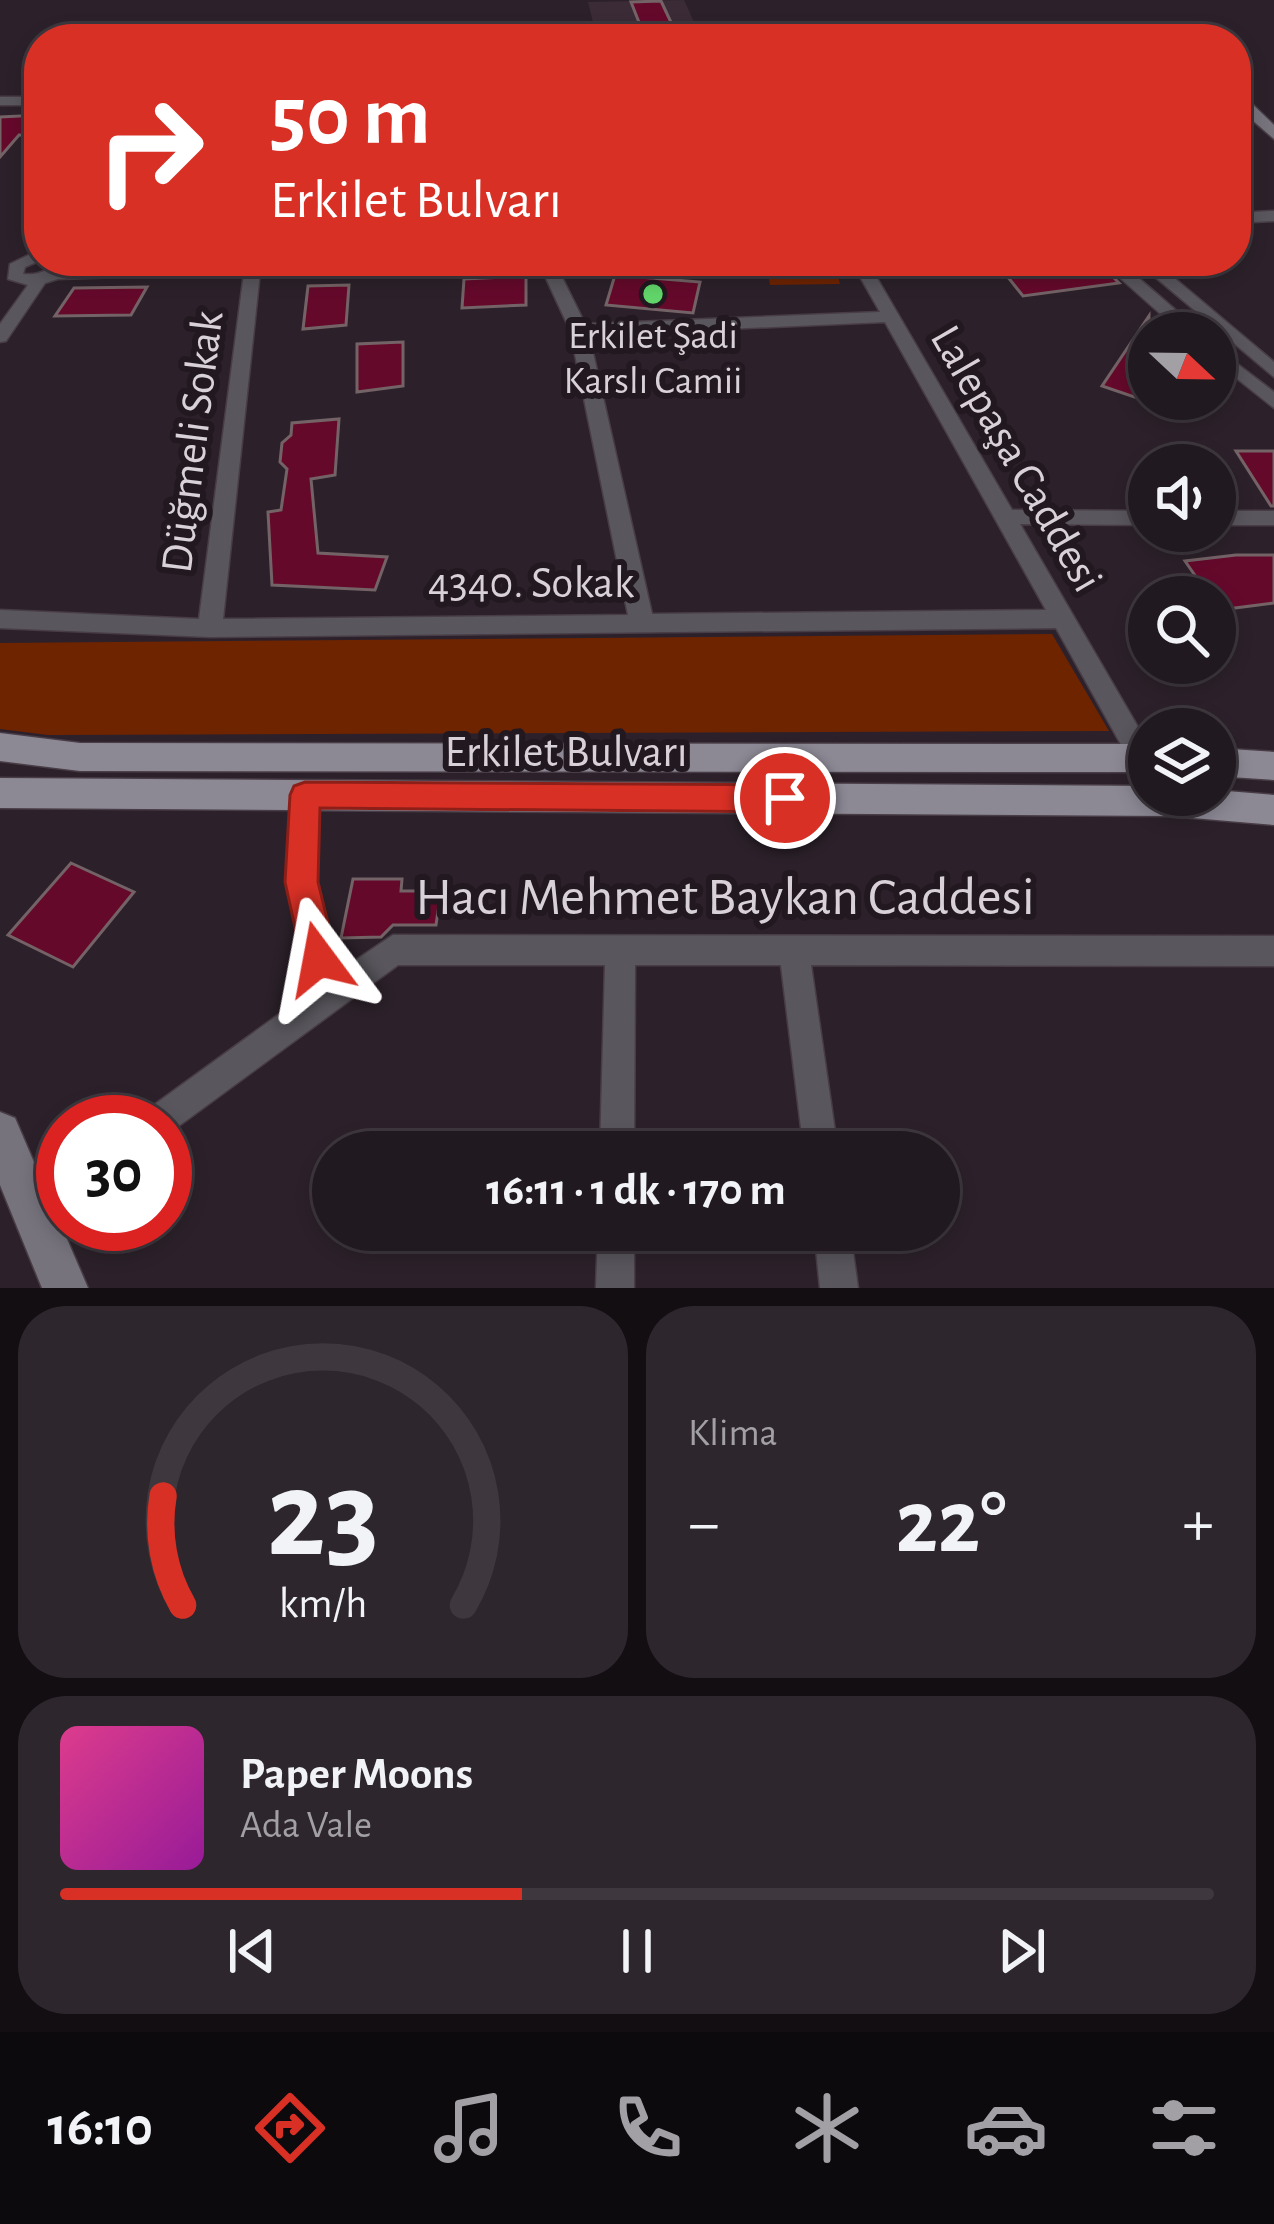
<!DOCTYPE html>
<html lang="tr">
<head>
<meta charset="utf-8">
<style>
	:root { --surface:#211920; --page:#2d262d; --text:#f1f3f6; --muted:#a2a0a5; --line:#3e383e; --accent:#d93025 }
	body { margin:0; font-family:"Alegreya Sans",sans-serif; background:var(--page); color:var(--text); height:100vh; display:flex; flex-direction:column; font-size:45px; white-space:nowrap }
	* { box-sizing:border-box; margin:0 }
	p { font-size:39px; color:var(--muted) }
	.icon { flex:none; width:66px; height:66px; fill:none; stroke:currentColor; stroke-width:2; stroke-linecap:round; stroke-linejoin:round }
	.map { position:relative; height:1288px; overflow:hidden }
	.details { display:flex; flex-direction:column; gap:18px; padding:18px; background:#120e12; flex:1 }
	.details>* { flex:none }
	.hud { position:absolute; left:24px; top:24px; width:1227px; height:252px; border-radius:48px; box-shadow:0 6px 18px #0003,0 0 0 3px var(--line); background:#d93025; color:#fff; overflow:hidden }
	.needle { width:78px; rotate:112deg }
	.buttons { position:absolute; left:1128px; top:312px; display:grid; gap:24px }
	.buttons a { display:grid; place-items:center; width:108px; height:108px; border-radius:50%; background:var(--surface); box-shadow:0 6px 18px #0003,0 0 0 3px var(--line); font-size:60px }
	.speed { position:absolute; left:36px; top:1095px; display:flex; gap:24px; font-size:60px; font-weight:700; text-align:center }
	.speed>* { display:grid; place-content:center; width:156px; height:156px; border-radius:50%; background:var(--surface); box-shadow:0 6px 18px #0003,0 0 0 3px var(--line); line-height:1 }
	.speed .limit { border:18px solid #d22; background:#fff; color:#111 }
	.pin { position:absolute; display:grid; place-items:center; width:102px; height:102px; color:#fff; margin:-51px; border:6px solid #fff; border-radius:50%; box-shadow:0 3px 12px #0007 }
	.me { position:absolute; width:132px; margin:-66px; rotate:347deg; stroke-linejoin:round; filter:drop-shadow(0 0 9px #0008) }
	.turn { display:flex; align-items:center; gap:42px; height:252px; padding:0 48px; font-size:54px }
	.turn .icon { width:156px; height:156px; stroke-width:2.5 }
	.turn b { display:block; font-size:84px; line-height:102px }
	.big { font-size:90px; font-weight:700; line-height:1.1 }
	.details .widget { flex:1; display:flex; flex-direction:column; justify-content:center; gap:18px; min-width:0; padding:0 42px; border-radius:48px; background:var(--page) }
	.details .dial { align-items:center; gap:0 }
	.dial svg { height:312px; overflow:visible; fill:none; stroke:var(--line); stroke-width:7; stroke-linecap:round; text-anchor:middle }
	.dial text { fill:var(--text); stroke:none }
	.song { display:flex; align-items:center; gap:36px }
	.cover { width:144px; height:144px; border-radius:18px; background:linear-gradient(135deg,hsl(330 70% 55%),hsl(300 70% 35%)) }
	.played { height:12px; border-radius:6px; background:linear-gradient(90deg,var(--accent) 40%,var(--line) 40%) }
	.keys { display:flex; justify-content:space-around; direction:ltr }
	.heat { display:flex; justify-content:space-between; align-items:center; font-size:66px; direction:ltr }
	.details .tiles { flex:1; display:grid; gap:18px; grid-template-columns:1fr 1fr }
	.widget:last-child { grid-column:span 2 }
	.trip { position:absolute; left:312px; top:1131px; width:648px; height:120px; border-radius:60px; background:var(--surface); box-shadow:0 6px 18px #0003,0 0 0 3px var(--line); font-weight:700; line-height:120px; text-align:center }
	.tabs { display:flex; height:192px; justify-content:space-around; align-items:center; background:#0d0a0d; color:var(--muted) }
	.tabs .icon { width:84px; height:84px }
	.tabs .current { color:var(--accent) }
	.tabs b { font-size:54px; color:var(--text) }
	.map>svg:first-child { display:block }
</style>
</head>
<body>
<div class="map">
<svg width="1274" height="1288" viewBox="0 0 1274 1288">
	<rect width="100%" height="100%" fill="#2c212a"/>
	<!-- built -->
	<path fill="#3a2b37" d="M 684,0 L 699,33 L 597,38 L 588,2 Z"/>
	<!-- green -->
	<g fill="#6f2400">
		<path d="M 766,261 L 834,261 L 840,284 L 770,285 Z"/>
		<path d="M 1052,634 L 1109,731 L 48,735 L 0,729 L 0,643 Z"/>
	</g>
	<!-- building -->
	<g fill="#65092b" stroke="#746366" stroke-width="3">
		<path d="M 661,1 L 676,33 L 644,35 L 631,2 Z"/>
		<path d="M 39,115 L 39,135 L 19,135 L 0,157 L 0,117 Z"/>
		<path d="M 995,261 L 1097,261 L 1119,283 L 1023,296 Z"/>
		<path d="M 615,275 L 700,282 L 693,313 L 606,305 Z"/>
		<path d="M 526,276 L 526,305 L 462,308 L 464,279 Z"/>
		<path d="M 349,285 L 346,325 L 303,329 L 308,286 Z"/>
		<path d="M 147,287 L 131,315 L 55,316 L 74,288 Z"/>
		<path d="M 1149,316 L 1149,402 L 1102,386 Z"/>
		<path d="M 403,342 L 403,386 L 357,392 L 357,344 Z"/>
		<path d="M 339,419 L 335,475 L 311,479 L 318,553 L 387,557 L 375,590 L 272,585 L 268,512 L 281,510 L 287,469 L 280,462 L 282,443 L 291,435 L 292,423 Z"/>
		<path d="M 1236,451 L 1274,451 L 1274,506 L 1271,506 Z"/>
		<path d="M 1236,555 L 1274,555 L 1274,603 L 1219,610 L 1215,597 L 1210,597 L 1185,561 Z"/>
		<path d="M 71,863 L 134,892 L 73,967 L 8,935 Z"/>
		<path d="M 353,879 L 402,879 L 401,891 L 441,891 L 436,925 L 393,925 L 381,937 L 341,938 Z"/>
	</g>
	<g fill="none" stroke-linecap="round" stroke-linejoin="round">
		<!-- street casing -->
		<g stroke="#483d46" stroke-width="3">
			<g id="street">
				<rect x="0" y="97" width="39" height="8"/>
				<path d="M 1274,211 L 1274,221 L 1236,223 L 1236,213 Z"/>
				<path d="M 39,250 L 39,261 L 25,267 L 23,274 C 45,277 54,261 74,261 L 71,269 L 253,261 L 473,261 L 465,266 L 260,272 L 223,619 L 628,615 L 570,330 L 538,261 L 554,261 L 585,324 L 880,312 L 851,261 L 867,261 L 1012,510 L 1149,511 L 1149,525 L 1020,524 L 1149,746 L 1149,767 L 1133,766 L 1056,628 L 210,637 L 0,628 L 0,610 L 199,619 L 244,273 L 58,279 L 45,283 L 6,341 L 0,342 L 0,324 L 28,285 L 8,279 L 10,264 ZM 885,322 L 1046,610 L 652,614 L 589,335 Z"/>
				<path d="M 1101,261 L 1119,261 L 1202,333 L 1182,333 Z"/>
				<path d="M 1136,261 L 1154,261 L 1274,362 L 1274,377 Z"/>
				<path d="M 1215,347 L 1274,392 L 1274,408 L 1215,361 Z"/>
				<rect x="1215" y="511" width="59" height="14"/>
				<path d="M 305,783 L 315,787 L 319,795 L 316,882 L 338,972 L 393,935 L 1274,936 L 1274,966 L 811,965 L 838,1152 L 804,1152 L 781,965 L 635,965 L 634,1152 L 600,1152 L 605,965 L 398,965 L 165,1136 L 165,1122 L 142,1122 L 147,1110 L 311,991 L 288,882 L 291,795 L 295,787 Z"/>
				<path d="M 63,1175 L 63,1215 L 34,1232 L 21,1227 L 16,1214 L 21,1201 Z"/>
				<path d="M 598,1230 L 634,1230 L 634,1288 L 596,1288 Z"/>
				<path d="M 814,1230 L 850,1230 L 858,1288 L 820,1288 Z"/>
			</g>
		</g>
		<!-- secondary casing -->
		<g stroke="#483d46" stroke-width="3">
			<g id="secondary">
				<path d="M 1236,98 L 1247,99 L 1274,125 L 1274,139 L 1236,106 Z"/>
				<path d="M 0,1112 L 15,1118 L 88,1288 L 42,1288 L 0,1185 Z"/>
			</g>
		</g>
		<!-- primary casing -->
		<g stroke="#483d46" stroke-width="3">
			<g id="primary">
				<path d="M 0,733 L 80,743 L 1149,744 L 1149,772 L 80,771 L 0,761 Z"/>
				<path d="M 1215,748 L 1274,752 L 1274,780 L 1215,776 Z"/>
				<path d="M 0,778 L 1149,786 L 1149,795 L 1215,795 L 1215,790 L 1274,795 L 1274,825 L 1169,816 L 0,808 Z"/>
			</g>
		</g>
		<!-- street -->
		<use href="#street" fill="#59575d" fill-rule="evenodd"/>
		<!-- secondary -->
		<use href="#secondary" fill="#76737d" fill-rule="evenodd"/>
		<!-- primary -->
		<use href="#primary" fill="#8c8995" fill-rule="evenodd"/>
	</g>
	<!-- route -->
	<path fill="#d93025" stroke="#8d1f18" stroke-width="3" d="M 305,782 L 785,785 L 796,789 L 800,798 L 796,808 L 785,812 L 320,808 L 318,882 L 337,959 L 331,971 L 319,976 L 307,971 L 302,959 L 285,882 L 290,795 L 294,786 Z"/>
	<!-- markers -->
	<circle fill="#61d56a" stroke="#221820" stroke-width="4.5" cx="653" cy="294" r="12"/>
	<g text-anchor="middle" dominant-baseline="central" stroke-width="12" stroke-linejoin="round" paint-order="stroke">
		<!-- far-poi labels -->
		<g font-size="39" fill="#d8d1d7" stroke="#221820">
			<text x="653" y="336">Erkilet Şadi<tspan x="653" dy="45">Karslı Camii</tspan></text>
		</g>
		<!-- street labels -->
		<g font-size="45" fill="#d8d1d7" stroke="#221820">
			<text transform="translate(193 442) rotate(-83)">Düğmeli Sokak</text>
			<text transform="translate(1016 459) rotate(60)">Lalepaşa Caddesi</text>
			<text x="531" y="583">4340. Sokak</text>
			<text x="566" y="752">Erkilet Bulvarı</text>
		</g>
		<!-- near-street labels -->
		<g font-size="54" fill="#d8d1d7" stroke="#221820">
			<text x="725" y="898">Hacı Mehmet Baykan Caddesi</text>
		</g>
	</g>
</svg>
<div class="buttons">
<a><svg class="needle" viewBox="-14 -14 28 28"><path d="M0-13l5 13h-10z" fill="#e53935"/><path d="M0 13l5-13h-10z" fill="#a2a0a5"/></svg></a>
<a><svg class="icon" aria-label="sound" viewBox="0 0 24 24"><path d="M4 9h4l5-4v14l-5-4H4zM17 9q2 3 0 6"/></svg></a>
<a><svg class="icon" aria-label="search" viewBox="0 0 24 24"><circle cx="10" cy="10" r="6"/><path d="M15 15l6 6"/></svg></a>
<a><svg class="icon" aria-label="layers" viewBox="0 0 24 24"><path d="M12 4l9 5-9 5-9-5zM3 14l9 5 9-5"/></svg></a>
</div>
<div class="speed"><div class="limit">30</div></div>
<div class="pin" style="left:785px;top:798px;background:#d93025"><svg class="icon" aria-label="arrive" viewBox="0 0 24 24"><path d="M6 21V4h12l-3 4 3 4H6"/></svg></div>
<svg class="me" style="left:319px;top:959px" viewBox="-20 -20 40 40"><path d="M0-17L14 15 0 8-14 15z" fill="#d93025" stroke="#fff" stroke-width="4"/></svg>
<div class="trip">16:11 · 1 dk · 170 m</div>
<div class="hud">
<div class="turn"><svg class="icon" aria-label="right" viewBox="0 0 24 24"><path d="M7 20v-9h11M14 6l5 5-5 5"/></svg><div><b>50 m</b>Erkilet Bulvarı</div></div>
</div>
</div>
<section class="details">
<div class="tiles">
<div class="widget dial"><svg viewBox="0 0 100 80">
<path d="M14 69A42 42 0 1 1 86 69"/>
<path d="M14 69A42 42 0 0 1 9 41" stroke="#d93025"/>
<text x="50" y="56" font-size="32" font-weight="700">23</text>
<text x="50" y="72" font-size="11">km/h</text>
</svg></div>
<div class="widget"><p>Klima</p>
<div class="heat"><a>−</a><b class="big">22°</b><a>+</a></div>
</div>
<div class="widget">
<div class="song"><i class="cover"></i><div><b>Paper Moons</b><p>Ada Vale</p></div></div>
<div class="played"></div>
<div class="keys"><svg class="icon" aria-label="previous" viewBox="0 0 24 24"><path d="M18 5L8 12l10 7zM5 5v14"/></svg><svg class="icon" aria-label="pause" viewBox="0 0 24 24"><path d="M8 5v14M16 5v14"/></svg><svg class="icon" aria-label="next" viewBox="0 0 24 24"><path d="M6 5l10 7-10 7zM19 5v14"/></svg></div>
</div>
</div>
</section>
<nav class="tabs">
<b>16:10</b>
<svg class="icon current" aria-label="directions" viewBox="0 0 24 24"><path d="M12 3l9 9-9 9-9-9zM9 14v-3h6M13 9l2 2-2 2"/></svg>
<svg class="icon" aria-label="music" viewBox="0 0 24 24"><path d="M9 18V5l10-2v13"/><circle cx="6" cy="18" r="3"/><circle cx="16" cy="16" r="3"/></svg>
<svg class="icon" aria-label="phone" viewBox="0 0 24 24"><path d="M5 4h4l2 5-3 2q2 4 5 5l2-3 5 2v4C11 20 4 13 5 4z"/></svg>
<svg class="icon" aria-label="climate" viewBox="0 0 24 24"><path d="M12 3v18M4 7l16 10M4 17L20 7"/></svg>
<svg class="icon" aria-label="car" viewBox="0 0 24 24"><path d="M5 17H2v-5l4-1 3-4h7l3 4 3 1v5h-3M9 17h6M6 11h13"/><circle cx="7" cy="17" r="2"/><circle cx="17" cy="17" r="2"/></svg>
<svg class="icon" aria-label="filters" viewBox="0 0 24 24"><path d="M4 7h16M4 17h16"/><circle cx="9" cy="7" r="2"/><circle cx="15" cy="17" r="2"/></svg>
</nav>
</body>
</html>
